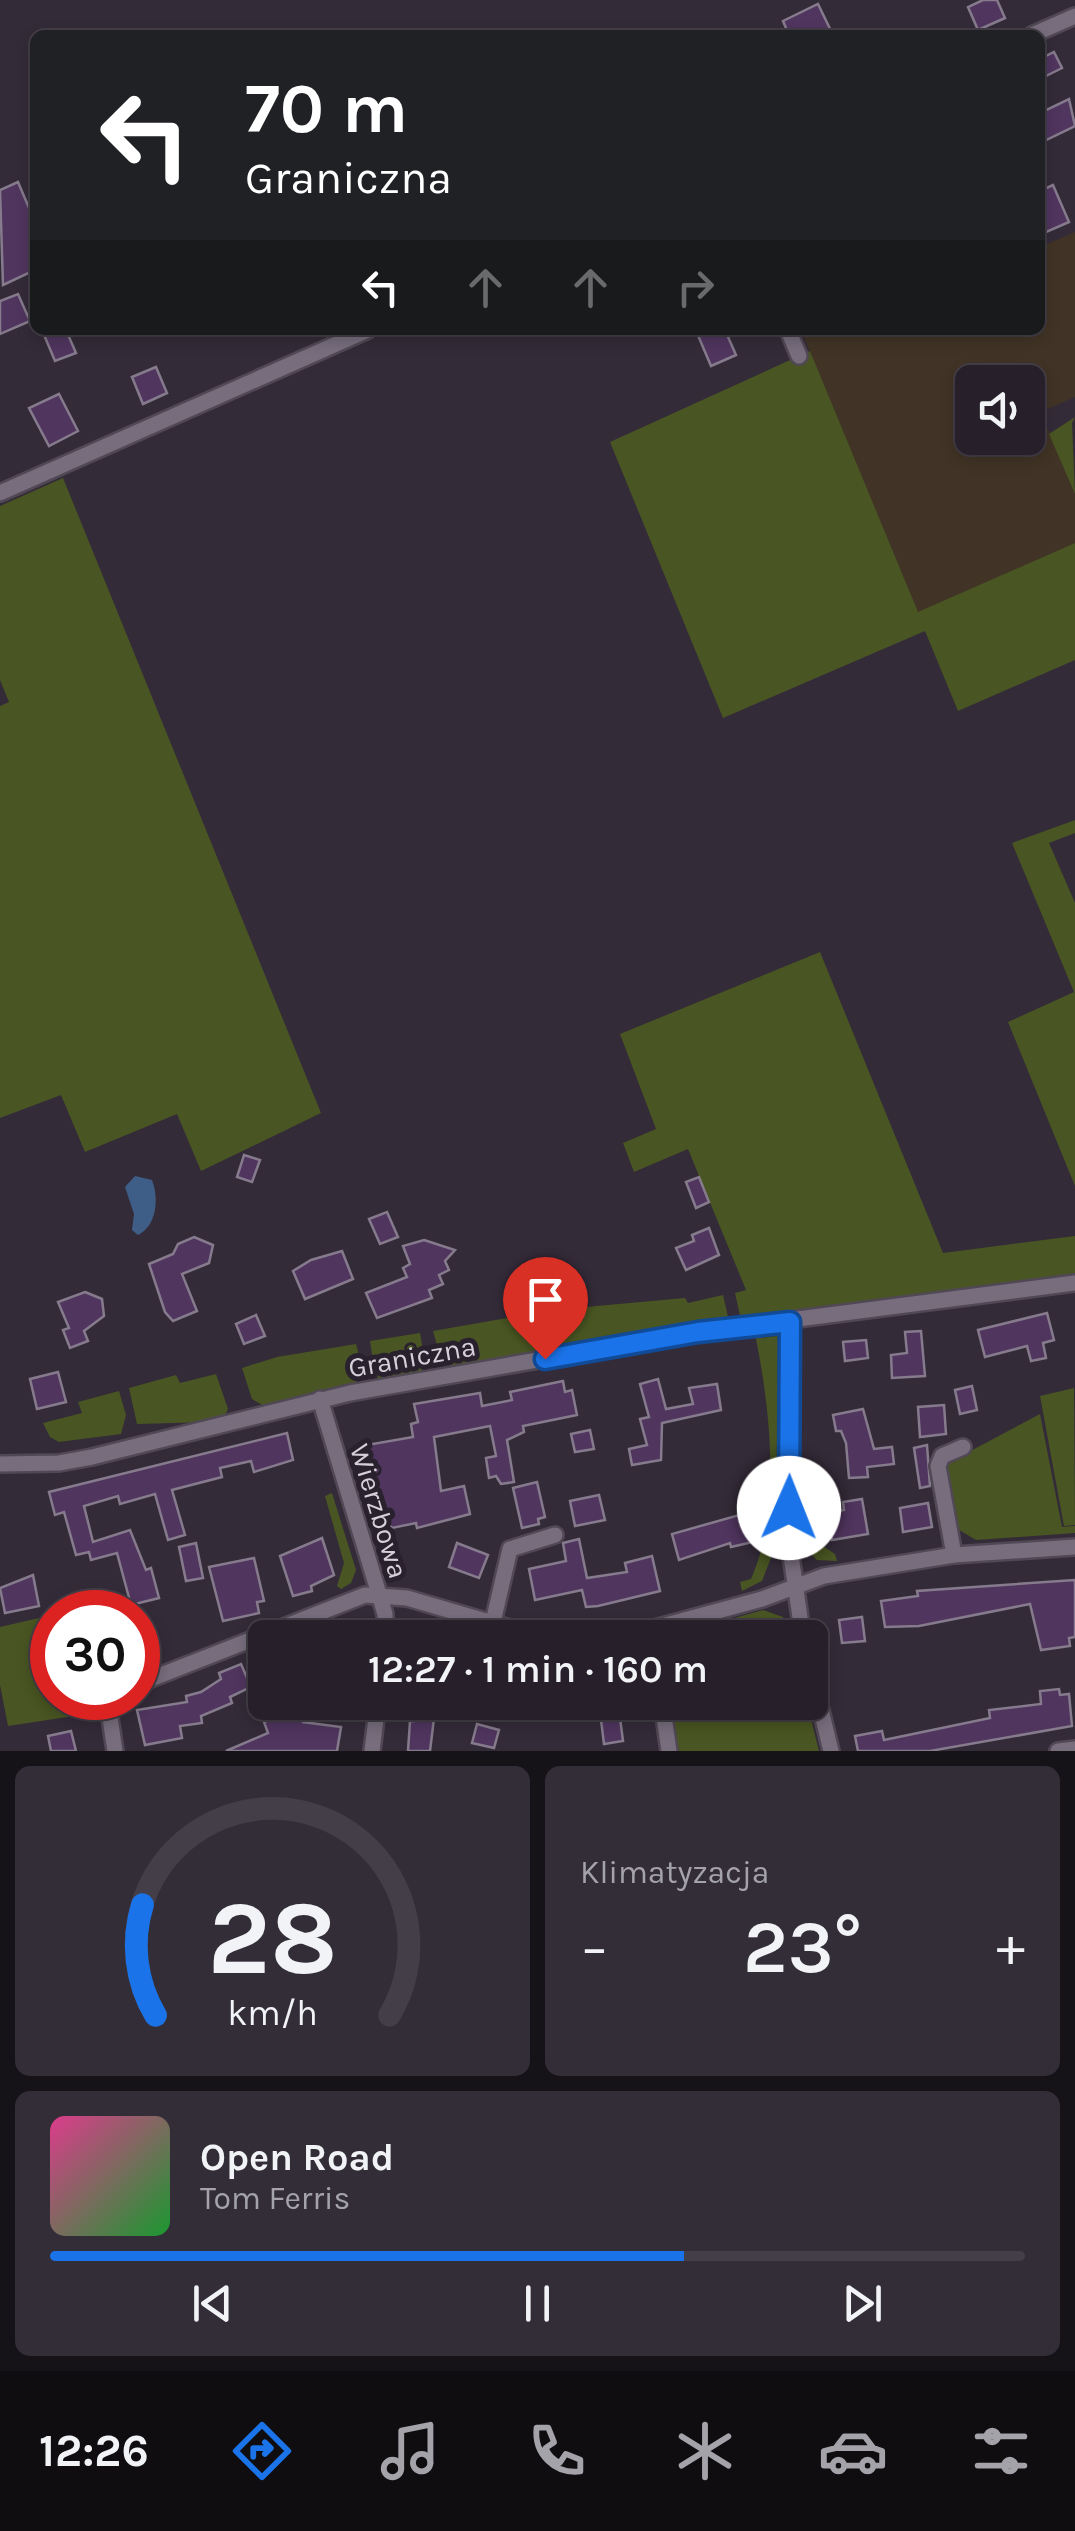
<!DOCTYPE html>
<html lang="pl">
<head>
<meta charset="utf-8">
<style>
	:root { --surface:#27202b; --page:#332d37; --text:#f1f3f6; --muted:#a4a3a9; --line:#433e47; --accent:#1a73e8 }
	body { margin:0; font-family:Karla,sans-serif; background:var(--page); color:var(--text); height:100vh; display:flex; flex-direction:column; font-size:38px; white-space:nowrap }
	* { box-sizing:border-box; margin:0 }
	p { font-size:32px; color:var(--muted) }
	.icon { flex:none; width:55px; height:55px; fill:none; stroke:currentColor; stroke-width:2; stroke-linecap:round; stroke-linejoin:round }
	.map { position:relative; height:1751px; overflow:hidden }
	.details { display:flex; flex-direction:column; gap:15px; padding:15px; background:#151218; flex:1 }
	.details>* { flex:none }
	.top-card { position:absolute; left:30px; top:30px; width:1015px; height:305px; border-radius:15px; box-shadow:0 5px 15px #0003,0 0 0 2px var(--line); background:#202124; color:#fff; overflow:hidden }
	.tools { position:absolute; left:955px; top:365px; display:grid; gap:20px }
	.tools a { display:grid; place-items:center; width:90px; height:90px; border-radius:15px; background:var(--surface); box-shadow:0 5px 15px #0003,0 0 0 2px var(--line); font-size:50px }
	.speed { position:absolute; left:30px; top:1590px; display:flex; gap:20px; font-size:50px; font-weight:700; text-align:center }
	.speed>* { display:grid; place-content:center; width:130px; height:130px; border-radius:50%; background:var(--surface); box-shadow:0 5px 15px #0003,0 0 0 2px var(--line); line-height:1 }
	.speed .limit { border:15px solid #d22; background:#fff; color:#111 }
	.pin { position:absolute; display:grid; place-items:center; width:85px; height:85px; color:#fff; margin:-102px -42px; border-radius:50% 50% 50% 0; rotate:-45deg; box-shadow:0 0 10px #0007 }
	.pin .icon { rotate:45deg }
	.me { position:absolute; width:110px; margin:-55px; rotate:1deg; stroke-linejoin:round; filter:drop-shadow(0 0 8px #0008) }
	.turn { display:flex; align-items:center; gap:35px; height:210px; padding:0 50px; font-size:45px }
	.turn .icon { width:130px; height:130px; stroke-width:2.5 }
	.turn b { display:block; font-size:70px; line-height:85px }
	.lanes { display:flex; align-items:center; height:95px; padding:0 50px; background:#0003; justify-content:center; gap:50px; direction:ltr }
	.lanes .off { opacity:.35 }
	.big { font-size:75px; font-weight:600; line-height:1.1 }
	.details .card { flex:1; display:flex; flex-direction:column; justify-content:center; gap:15px; min-width:0; padding:0 35px; border-radius:15px; background:var(--page) }
	.details .dial { align-items:center; gap:0 }
	.dial svg { height:260px; overflow:visible; fill:none; stroke:var(--line); stroke-width:7; stroke-linecap:round; text-anchor:middle }
	.dial text { fill:var(--text); stroke:none }
	.song { display:flex; align-items:center; gap:30px }
	.cover { width:120px; height:120px; border-radius:15px; background:linear-gradient(135deg,hsl(330 70% 55%),hsl(130 70% 35%)) }
	.played { height:10px; border-radius:5px; background:linear-gradient(90deg,var(--accent) 65%,var(--line) 65%) }
	.keys { display:flex; justify-content:space-around; direction:ltr }
	.heat { display:flex; justify-content:space-between; align-items:center; font-size:55px; direction:ltr }
	.details .tiles { flex:1; display:grid; gap:15px; grid-template-columns:1fr 1fr }
	.card:last-child { grid-column:span 2 }
	.trip { position:absolute; left:248px; top:1620px; width:580px; height:100px; border-radius:15px; background:var(--surface); box-shadow:0 5px 15px #0003,0 0 0 2px var(--line); font-weight:600; line-height:100px; text-align:center }
	.tab-bar { display:flex; height:160px; justify-content:space-around; align-items:center; background:#100d11; color:var(--muted) }
	.tab-bar .icon { width:70px; height:70px }
	.tab-bar .current { color:var(--accent) }
	.tab-bar b { font-size:45px; color:var(--text) }
	.map>svg:first-child { display:block }
</style>
</head>
<body>
<div class="map">
<svg width="1075" height="1751" viewBox="0 0 1075 1751">
	<rect width="100%" height="100%" fill="#342b39"/>
	<!-- industrial -->
	<path fill="#413426" fill-rule="evenodd" d="M 1075,232 L 1075,397 L 1041,412 L 1075,494 L 1075,543 L 918,613 L 801,330 L 1040,330 L 1040,247 ZM 972,382 L 1028,382 L 1028,438 L 972,438 Z"/>
	<!-- green -->
	<g fill="#495522">
		<path d="M 810,351 L 918,612 L 1075,543 L 1075,660 L 958,711 L 925,631 L 723,718 L 610,442 Z"/>
		<path d="M 1075,417 L 1072,423 L 1075,494 L 1049,434 Z"/>
		<path d="M 63,478 L 321,1113 L 201,1171 L 177,1114 L 85,1152 L 61,1095 L 0,1118 L 0,706 L 9,702 L 0,680 L 0,506 Z"/>
		<path d="M 1075,820 L 1075,833 L 1049,843 L 1075,903 L 1075,1186 L 1008,1022 L 1074,992 L 1012,843 Z"/>
		<path d="M 820,952 L 943,1253 L 1075,1236 L 1075,1278 L 741,1320 L 735,1293 L 746,1290 L 688,1149 L 634,1172 L 623,1143 L 656,1129 L 620,1034 Z"/>
		<path d="M 723,1295 L 729,1321 L 452,1369 L 440,1356 L 433,1331 L 553,1310 L 685,1298 L 688,1303 Z"/>
		<path d="M 758,1329 L 760,1338 L 777,1336 L 778,1341 L 776,1545 L 762,1581 L 742,1591 L 740,1582 L 751,1579 C 782,1509 770,1407 755,1334 L 713,1340 L 712,1335 Z"/>
		<path d="M 420,1333 L 425,1362 L 420,1375 L 382,1382 L 375,1374 L 370,1341 Z"/>
		<path d="M 356,1344 L 365,1378 L 356,1388 L 264,1406 L 252,1399 L 242,1368 L 277,1357 Z"/>
		<path d="M 216,1374 L 228,1409 L 225,1416 L 210,1422 L 137,1424 L 129,1388 L 176,1375 L 180,1383 Z"/>
		<path d="M 1074,1388 L 1075,1525 L 1064,1526 L 1040,1396 Z"/>
		<path d="M 119,1391 L 126,1415 L 121,1434 L 59,1442 L 50,1437 L 43,1423 L 82,1413 L 78,1402 Z"/>
		<path d="M 1040,1414 L 1062,1527 L 1075,1526 L 1075,1533 L 976,1540 L 956,1528 L 946,1464 Z"/>
		<path d="M 803,1472 L 810,1472 L 808,1536 L 835,1554 L 837,1561 L 817,1560 L 804,1547 Z"/>
		<path d="M 332,1493 L 356,1570 L 351,1583 L 341,1589 L 337,1586 L 344,1563 L 325,1496 Z"/>
		<path d="M 763,1610 L 783,1617 L 792,1637 L 666,1637 Z"/>
		<path d="M 52,1615 L 52,1698 L 92,1698 L 95,1708 L 97,1698 L 100,1712 L 8,1726 L 0,1685 L 0,1627 Z"/>
		<path d="M 671,1703 L 807,1703 L 819,1751 L 679,1751 Z"/>
	</g>
	<!-- water -->
	<path fill="#3e5e87" d="M 135,1176 L 152,1180 C 159,1198 157,1226 138,1235 L 132,1230 L 134,1214 L 125,1187 Z"/>
	<!-- building -->
	<g fill="#50355f" stroke="#857b8c" stroke-width="2.5">
		<path d="M 983,0 L 997,0 L 1005,18 L 978,30 L 968,7 Z"/>
		<path d="M 818,4 L 833,35 L 789,35 L 783,21 Z"/>
		<path d="M 1054,52 L 1062,68 L 1044,77 L 1040,59 Z"/>
		<path d="M 1069,99 L 1075,126 L 1040,143 L 1040,113 Z"/>
		<path d="M 18,182 L 35,222 L 35,270 L 3,285 L 0,190 Z"/>
		<path d="M 1053,185 L 1069,222 L 1044,233 L 1040,191 Z"/>
		<path d="M 18,294 L 30,321 L 0,334 L 0,301 Z"/>
		<path d="M 42,330 L 66,330 L 76,353 L 55,361 Z"/>
		<path d="M 705,330 L 725,330 L 736,355 L 711,366 L 697,333 Z"/>
		<path d="M 156,367 L 167,393 L 143,404 L 132,377 Z"/>
		<path d="M 59,394 L 78,431 L 49,446 L 29,408 Z"/>
		<path d="M 244,1155 L 260,1160 L 252,1182 L 237,1177 Z"/>
		<path d="M 699,1177 L 709,1202 L 696,1208 L 686,1182 Z"/>
		<path d="M 387,1212 L 398,1237 L 380,1244 L 369,1219 Z"/>
		<path d="M 709,1228 L 719,1255 L 686,1270 L 676,1248 L 694,1241 L 692,1235 Z"/>
		<path d="M 194,1237 L 213,1245 L 209,1263 L 182,1274 L 197,1311 L 173,1321 L 165,1312 L 149,1264 L 173,1254 L 178,1244 Z"/>
		<path d="M 424,1240 L 455,1250 L 445,1261 L 449,1270 L 439,1275 L 443,1284 L 429,1290 L 432,1298 L 377,1318 L 366,1293 L 407,1277 L 403,1268 L 410,1264 L 403,1246 Z"/>
		<path d="M 342,1251 L 353,1279 L 305,1299 L 293,1271 L 311,1260 Z"/>
		<path d="M 85,1292 L 102,1299 L 104,1316 L 84,1331 L 88,1341 L 70,1348 L 63,1330 L 69,1328 L 58,1302 Z"/>
		<path d="M 1047,1313 L 1054,1340 L 1043,1343 L 1046,1358 L 1031,1361 L 1027,1346 L 985,1357 L 978,1330 Z"/>
		<path d="M 256,1315 L 265,1336 L 244,1344 L 236,1324 Z"/>
		<path d="M 921,1331 L 925,1376 L 892,1378 L 891,1355 L 907,1353 L 905,1332 Z"/>
		<path d="M 866,1340 L 868,1358 L 845,1361 L 843,1342 Z"/>
		<path d="M 58,1372 L 66,1402 L 37,1409 L 30,1379 Z"/>
		<path d="M 658,1379 L 666,1409 L 693,1404 L 689,1388 L 717,1384 L 721,1410 L 662,1423 L 661,1460 L 632,1465 L 629,1449 L 647,1445 L 640,1419 L 649,1417 L 640,1384 Z"/>
		<path d="M 563,1381 L 565,1392 L 572,1390 L 577,1415 L 523,1426 L 524,1432 L 507,1440 L 514,1482 L 501,1484 L 496,1476 L 489,1478 L 486,1458 L 496,1456 L 490,1426 L 434,1437 L 441,1491 L 464,1486 L 470,1514 L 417,1528 L 416,1523 L 392,1528 L 388,1524 L 375,1475 L 368,1476 L 367,1445 L 413,1437 L 411,1424 L 418,1422 L 414,1404 L 480,1393 L 482,1406 L 512,1400 L 510,1392 Z"/>
		<path d="M 972,1386 L 977,1410 L 960,1414 L 955,1390 Z"/>
		<path d="M 944,1405 L 946,1434 L 920,1437 L 918,1407 Z"/>
		<path d="M 863,1409 L 874,1449 L 892,1447 L 894,1464 L 867,1467 L 868,1477 L 849,1478 L 846,1443 L 841,1431 L 836,1431 L 833,1415 Z"/>
		<path d="M 590,1430 L 594,1449 L 575,1452 L 571,1434 Z"/>
		<path d="M 287,1433 L 293,1460 L 254,1472 L 251,1461 L 220,1468 L 222,1477 L 172,1490 L 185,1535 L 168,1540 L 155,1494 L 120,1504 L 118,1496 L 84,1506 L 93,1542 L 130,1530 L 146,1570 L 151,1568 L 159,1598 L 131,1605 L 117,1553 L 91,1560 L 89,1552 L 76,1555 L 64,1512 L 55,1515 L 49,1492 Z"/>
		<path d="M 927,1445 L 930,1486 L 920,1488 L 914,1448 Z"/>
		<path d="M 537,1482 L 545,1517 L 538,1519 L 539,1524 L 522,1528 L 513,1488 Z"/>
		<path d="M 599,1495 L 605,1520 L 575,1526 L 570,1501 Z"/>
		<path d="M 862,1499 L 868,1534 L 832,1540 L 827,1513 L 844,1510 L 843,1502 Z"/>
		<path d="M 928,1503 L 932,1527 L 903,1532 L 900,1508 Z"/>
		<path d="M 750,1512 L 757,1541 L 731,1547 L 730,1543 L 679,1560 L 672,1534 Z"/>
		<path d="M 322,1538 L 334,1575 L 311,1586 L 312,1591 L 293,1596 L 280,1556 Z"/>
		<path d="M 579,1539 L 587,1578 L 627,1572 L 625,1563 L 652,1556 L 660,1591 L 598,1606 L 586,1607 L 582,1590 L 535,1600 L 529,1569 L 566,1561 L 563,1543 Z"/>
		<path d="M 196,1543 L 203,1578 L 186,1581 L 179,1547 Z"/>
		<path d="M 457,1543 L 488,1555 L 479,1578 L 449,1567 Z"/>
		<path d="M 254,1558 L 264,1601 L 257,1602 L 259,1613 L 223,1621 L 209,1567 Z"/>
		<path d="M 33,1575 L 39,1606 L 5,1613 L 0,1588 Z"/>
		<path d="M 1075,1580 L 1075,1637 L 1069,1638 L 1070,1646 L 1041,1650 L 1030,1604 L 919,1626 L 885,1627 L 881,1601 L 918,1596 L 917,1591 Z"/>
		<path d="M 862,1617 L 865,1641 L 842,1643 L 839,1620 Z"/>
		<path d="M 241,1664 L 251,1687 L 230,1697 L 232,1703 L 201,1716 L 202,1723 L 180,1726 L 182,1738 L 145,1745 L 137,1710 L 187,1702 L 186,1696 L 201,1692 L 221,1679 L 219,1673 Z"/>
		<path d="M 1059,1689 L 1060,1695 L 1069,1694 L 1072,1726 L 930,1751 L 858,1751 L 855,1736 L 882,1731 L 884,1740 L 990,1718 L 989,1710 L 1041,1704 L 1040,1691 Z"/>
		<path d="M 420,1702 L 436,1702 L 430,1751 L 408,1751 L 410,1721 L 414,1721 Z"/>
		<path d="M 555,1702 L 618,1702 L 623,1741 L 604,1744 L 601,1720 L 554,1716 Z"/>
		<path d="M 294,1708 L 303,1722 L 341,1727 L 337,1751 L 226,1751 L 268,1733 L 264,1722 Z"/>
		<path d="M 477,1724 L 499,1730 L 494,1748 L 472,1743 Z"/>
		<path d="M 71,1731 L 76,1751 L 51,1751 L 48,1736 Z"/>
	</g>
	<g fill="none" stroke-linecap="round" stroke-linejoin="round">
		<!-- street casing -->
		<g stroke="#504854" stroke-width="20">
			<g id="street">
				<path d="M 1032,35 L 1075,16"/>
				<path d="M 788,330 L 799,356"/>
				<path d="M 0,493 L 368,330"/>
				<path d="M 790,1322 L 789,1542 L 803,1638"/>
				<path d="M 320,1399 L 385,1614 L 386,1638"/>
				<path d="M 0,1464 L 59,1463 L 92,1457 L 350,1393 L 697,1332 L 1075,1283"/>
				<path d="M 954,1555 L 938,1466 L 942,1456 L 963,1447"/>
				<path d="M 493,1622 L 510,1549 L 555,1535"/>
				<path d="M 618,1638 L 762,1599 L 824,1576 L 954,1555 L 1075,1547"/>
				<path d="M 810,1665 L 831,1751"/>
				<path d="M 138,1684 L 365,1595 L 407,1598 L 544,1638"/>
				<path d="M 107,1698 L 115,1751"/>
				<path d="M 662,1702 L 669,1751"/>
				<path d="M 372,1751 L 378,1702"/>
				<path d="M 1058,1751 L 1075,1749"/>
			</g>
		</g>
		<!-- street -->
		<use href="#street" stroke="#776d7d" stroke-width="15"/>
	</g>
	<g fill="none" stroke-linecap="round" stroke-linejoin="round">
		<!-- route casing -->
		<g stroke="#114b97" stroke-width="25">
			<path id="route" d="M 545,1359 L 698,1332 L 790,1322 L 789,1508"/>
		</g>
		<!-- route -->
		<use href="#route" stroke="#1a73e8" stroke-width="18"/>
	</g>
	<g text-anchor="middle" dominant-baseline="central" stroke-width="10" stroke-linejoin="round" paint-order="stroke">
		<!-- street labels -->
		<g font-size="28" fill="#d5d0d9" stroke="#2a212f">
			<text transform="translate(412 1357) rotate(-10)">Graniczna</text>
			<text transform="translate(379 1511) rotate(73)">Wierzbowa</text>
		</g>
	</g>
</svg>
<div class="tools">
<a><svg class="icon" aria-label="sound" viewBox="0 0 24 24"><path d="M4 9h4l5-4v14l-5-4H4zM17 9q2 3 0 6"/></svg></a>
</div>
<div class="speed"><div class="limit">30</div></div>
<div class="pin" style="left:545px;top:1359px;background:#d93025"><svg class="icon" aria-label="arrive" viewBox="0 0 24 24"><path d="M6 21V4h12l-3 4 3 4H6"/></svg></div>
<svg class="me" style="left:789px;top:1508px" viewBox="-20 -20 40 40"><circle r="19" fill="#fff"/><path d="M0-13L10 11 0 6-10 11z" fill="#1a73e8"/></svg>
<div class="trip">12:27 · 1 min · 160 m</div>
<div class="top-card">
<div class="turn"><svg class="icon" aria-label="left" viewBox="0 0 24 24"><path d="M17 20v-9H6M10 6l-5 5 5 5"/></svg><div><b>70 m</b>Graniczna</div></div>
<div class="lanes"><svg class="icon" aria-label="left" viewBox="0 0 24 24"><path d="M17 20v-9H6M10 6l-5 5 5 5"/></svg><svg class="icon off" aria-label="ahead" viewBox="0 0 24 24"><path d="M12 20V5M6 11l6-6 6 6"/></svg><svg class="icon off" aria-label="ahead" viewBox="0 0 24 24"><path d="M12 20V5M6 11l6-6 6 6"/></svg><svg class="icon off" aria-label="right" viewBox="0 0 24 24"><path d="M7 20v-9h11M14 6l5 5-5 5"/></svg></div>
</div>
</div>
<section class="details">
<div class="tiles">
<div class="card dial"><svg viewBox="0 0 100 80">
<path d="M14 69A42 42 0 1 1 86 69"/>
<path d="M14 69A42 42 0 0 1 10 35" stroke="#1a73e8"/>
<text x="50" y="56" font-size="32" font-weight="700">28</text>
<text x="50" y="72" font-size="11">km/h</text>
</svg></div>
<div class="card"><p>Klimatyzacja</p>
<div class="heat"><a>−</a><b class="big">23°</b><a>+</a></div>
</div>
<div class="card">
<div class="song"><i class="cover"></i><div><b>Open Road</b><p>Tom Ferris</p></div></div>
<div class="played"></div>
<div class="keys"><svg class="icon" aria-label="previous" viewBox="0 0 24 24"><path d="M18 5L8 12l10 7zM5 5v14"/></svg><svg class="icon" aria-label="pause" viewBox="0 0 24 24"><path d="M8 5v14M16 5v14"/></svg><svg class="icon" aria-label="next" viewBox="0 0 24 24"><path d="M6 5l10 7-10 7zM19 5v14"/></svg></div>
</div>
</div>
</section>
<nav class="tab-bar">
<b>12:26</b>
<svg class="icon current" aria-label="directions" viewBox="0 0 24 24"><path d="M12 3l9 9-9 9-9-9zM9 14v-3h6M13 9l2 2-2 2"/></svg>
<svg class="icon" aria-label="music" viewBox="0 0 24 24"><path d="M9 18V5l10-2v13"/><circle cx="6" cy="18" r="3"/><circle cx="16" cy="16" r="3"/></svg>
<svg class="icon" aria-label="phone" viewBox="0 0 24 24"><path d="M5 4h4l2 5-3 2q2 4 5 5l2-3 5 2v4C11 20 4 13 5 4z"/></svg>
<svg class="icon" aria-label="climate" viewBox="0 0 24 24"><path d="M12 3v18M4 7l16 10M4 17L20 7"/></svg>
<svg class="icon" aria-label="car" viewBox="0 0 24 24"><path d="M5 17H2v-5l4-1 3-4h7l3 4 3 1v5h-3M9 17h6M6 11h13"/><circle cx="7" cy="17" r="2"/><circle cx="17" cy="17" r="2"/></svg>
<svg class="icon" aria-label="filters" viewBox="0 0 24 24"><path d="M4 7h16M4 17h16"/><circle cx="9" cy="7" r="2"/><circle cx="15" cy="17" r="2"/></svg>
</nav>
</body>
</html>
